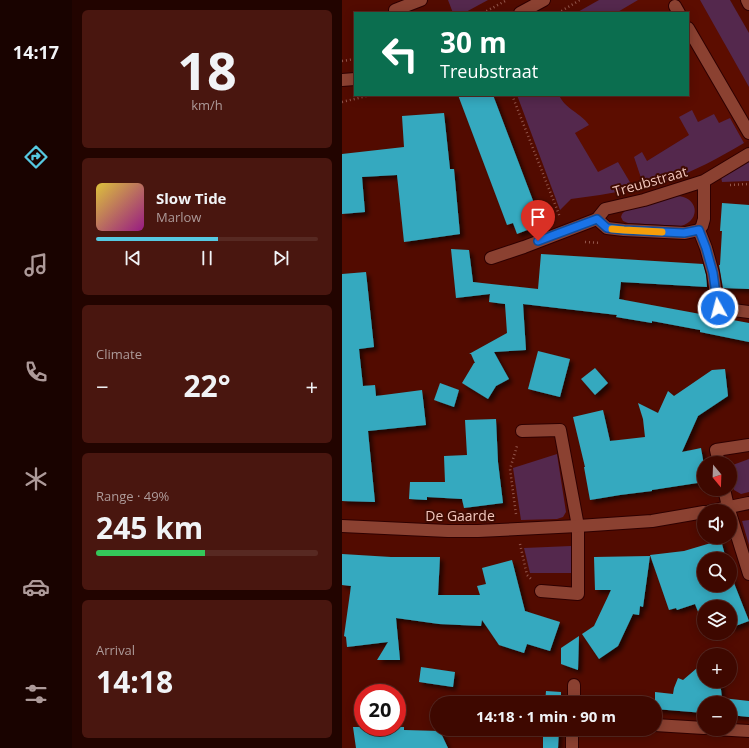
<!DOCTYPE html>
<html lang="en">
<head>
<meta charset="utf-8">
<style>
	:root { --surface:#3e0800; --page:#49160f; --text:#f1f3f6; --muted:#ad9a99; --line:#572922; --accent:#56c9e1 }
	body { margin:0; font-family:"Open Sans",sans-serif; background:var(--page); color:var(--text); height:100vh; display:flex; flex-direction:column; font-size:15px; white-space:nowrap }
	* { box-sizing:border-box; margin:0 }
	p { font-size:13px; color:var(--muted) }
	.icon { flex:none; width:22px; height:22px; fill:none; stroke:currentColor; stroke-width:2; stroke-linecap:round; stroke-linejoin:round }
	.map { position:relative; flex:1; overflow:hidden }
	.side { display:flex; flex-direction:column; gap:10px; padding:10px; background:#220400; width:270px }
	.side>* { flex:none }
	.guide { position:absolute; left:12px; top:12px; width:335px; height:84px; border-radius:0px; box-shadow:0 2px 10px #0003,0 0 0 1px var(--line); background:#0b6e4f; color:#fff; overflow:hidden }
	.needle { width:26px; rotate:161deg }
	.fabs { position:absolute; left:355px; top:456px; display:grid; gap:8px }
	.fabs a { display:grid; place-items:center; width:40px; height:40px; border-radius:50%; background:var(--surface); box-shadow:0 2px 10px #0003,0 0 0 1px var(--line); font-size:20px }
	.speed { position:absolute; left:12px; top:684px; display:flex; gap:8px; font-size:20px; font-weight:700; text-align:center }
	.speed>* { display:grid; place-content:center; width:52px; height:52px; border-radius:50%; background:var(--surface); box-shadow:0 2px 10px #0003,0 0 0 1px var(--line); line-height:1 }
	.speed .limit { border:6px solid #d22; background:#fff; color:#111 }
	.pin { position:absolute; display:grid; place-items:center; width:34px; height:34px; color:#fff; margin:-41px -17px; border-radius:50% 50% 50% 0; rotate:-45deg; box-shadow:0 0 4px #0007 }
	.pin .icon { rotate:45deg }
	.me { position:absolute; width:44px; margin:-22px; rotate:353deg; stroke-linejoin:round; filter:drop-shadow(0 0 3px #0008) }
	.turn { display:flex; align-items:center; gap:14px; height:84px; padding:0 20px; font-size:18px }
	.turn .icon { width:52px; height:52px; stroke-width:2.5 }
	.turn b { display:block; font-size:28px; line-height:34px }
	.big { font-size:30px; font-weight:700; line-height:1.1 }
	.side .widget { flex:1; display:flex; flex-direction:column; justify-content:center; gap:6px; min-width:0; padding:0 14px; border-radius:6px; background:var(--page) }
	.side .dial { align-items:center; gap:0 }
	.dial b { font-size:52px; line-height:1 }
	.song { display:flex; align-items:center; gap:12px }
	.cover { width:48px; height:48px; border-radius:6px; background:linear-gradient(135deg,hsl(50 70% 55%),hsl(310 70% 35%)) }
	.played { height:4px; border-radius:2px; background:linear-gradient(90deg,var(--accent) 55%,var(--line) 55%) }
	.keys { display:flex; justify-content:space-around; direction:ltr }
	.heat { display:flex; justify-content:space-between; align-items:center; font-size:22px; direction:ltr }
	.charge { height:6px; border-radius:3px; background:linear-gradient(90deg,#34c759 49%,var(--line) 0) }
	.trip { position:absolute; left:88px; top:696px; width:232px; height:40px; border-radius:20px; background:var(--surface); box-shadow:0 2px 10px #0003,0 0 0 1px var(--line); font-weight:700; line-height:40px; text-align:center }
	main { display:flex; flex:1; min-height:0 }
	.tab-bar { display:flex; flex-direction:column; width:72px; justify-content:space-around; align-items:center; background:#190300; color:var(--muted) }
	.tab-bar .icon { width:28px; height:28px }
	.tab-bar .active { color:var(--accent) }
	.tab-bar b { font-size:18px; color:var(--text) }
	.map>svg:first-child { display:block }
</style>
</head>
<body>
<main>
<nav class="tab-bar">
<b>14:17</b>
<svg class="icon active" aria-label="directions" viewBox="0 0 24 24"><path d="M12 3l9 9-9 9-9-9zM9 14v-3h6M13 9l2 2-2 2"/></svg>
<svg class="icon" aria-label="music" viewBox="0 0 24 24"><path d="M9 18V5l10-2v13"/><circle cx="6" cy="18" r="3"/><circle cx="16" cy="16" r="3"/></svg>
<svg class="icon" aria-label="phone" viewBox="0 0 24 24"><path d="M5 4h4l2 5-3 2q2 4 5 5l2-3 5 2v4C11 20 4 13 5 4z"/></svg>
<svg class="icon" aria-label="climate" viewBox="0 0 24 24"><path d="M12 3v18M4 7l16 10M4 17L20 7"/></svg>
<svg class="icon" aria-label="car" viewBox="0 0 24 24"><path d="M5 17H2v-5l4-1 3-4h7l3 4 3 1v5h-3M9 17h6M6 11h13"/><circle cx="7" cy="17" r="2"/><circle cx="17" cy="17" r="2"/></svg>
<svg class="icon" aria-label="filters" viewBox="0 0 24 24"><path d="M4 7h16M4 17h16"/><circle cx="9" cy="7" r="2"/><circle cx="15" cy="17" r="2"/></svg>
</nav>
<section class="side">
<div class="widget dial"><b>18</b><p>km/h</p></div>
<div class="widget">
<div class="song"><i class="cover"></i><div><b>Slow Tide</b><p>Marlow</p></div></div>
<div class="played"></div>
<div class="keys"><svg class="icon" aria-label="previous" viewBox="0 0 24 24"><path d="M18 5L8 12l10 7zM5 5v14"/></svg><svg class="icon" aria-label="pause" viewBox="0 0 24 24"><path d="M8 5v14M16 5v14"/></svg><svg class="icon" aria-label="next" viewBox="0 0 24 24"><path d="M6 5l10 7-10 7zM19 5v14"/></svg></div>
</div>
<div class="widget"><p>Climate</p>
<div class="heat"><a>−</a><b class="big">22°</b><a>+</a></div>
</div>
<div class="widget"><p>Range · 49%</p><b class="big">245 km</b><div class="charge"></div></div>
<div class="widget"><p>Arrival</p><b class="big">14:18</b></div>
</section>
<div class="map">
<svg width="407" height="748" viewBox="0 0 407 748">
	<defs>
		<filter id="shadow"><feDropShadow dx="3.5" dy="3.5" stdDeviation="2" flood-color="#0009"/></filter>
	</defs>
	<rect width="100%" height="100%" fill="#520b00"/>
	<!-- built -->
	<path fill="#5c0d00" d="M 290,0 L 358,0 L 407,87 L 407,140 L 402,143 L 388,118 L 377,124 L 372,114 L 356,122 L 349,110 L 347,135 L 305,161 L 292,157 L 300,181 L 289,184 L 276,162 L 256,173 L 233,133 L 247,125 L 240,118 L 226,107 L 219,99 L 217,95 L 346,95 L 346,13 L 267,13 Z"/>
	<!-- green -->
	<g fill="#54284d">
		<path d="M 106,0 L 146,0 L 122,13 L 111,13 Z"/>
		<path d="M 257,0 L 296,0 L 274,13 L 234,13 Z"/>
		<path d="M 358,0 L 388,0 L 407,33 L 407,87 Z"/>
		<path d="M 175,95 L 217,95 C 223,109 239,113 247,125 L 233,133 L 256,172 L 276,162 L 292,189 L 258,195 L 229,199 L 218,210 Z"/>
		<path d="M 350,110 L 356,122 L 372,114 L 377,123 L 388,118 L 402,143 C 377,158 352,171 325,181 L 317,177 L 300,181 L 292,157 L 300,152 L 305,161 L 347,135 L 337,117 Z"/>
		<path d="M 407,161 L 407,181 L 380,182 L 379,177 Z"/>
		<path d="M 334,196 C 356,196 360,220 339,226 L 286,223 L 281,221 L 279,217 L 280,214 L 284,210 L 316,202 Z"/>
		<path d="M 215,454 L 224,512 L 221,517 L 215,519 L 179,520 L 171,468 Z"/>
		<path d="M 407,459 L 407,492 L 399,494 L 392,490 L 388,478 L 388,466 Z"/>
		<path d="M 407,520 L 407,545 L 400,521 Z"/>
		<path d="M 229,546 L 229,573 L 188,573 L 182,548 Z"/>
	</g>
	<!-- building -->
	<g fill="#36a9bf" filter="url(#shadow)">
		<path d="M 116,95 L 151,95 L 198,219 L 198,225 L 175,234 L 171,223 L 165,225 Z"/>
		<path d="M 102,113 L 108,169 L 112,169 L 118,234 L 62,242 L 55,175 L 20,177 L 23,212 L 0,214 L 0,154 L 62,147 L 60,116 Z"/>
		<path d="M 380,203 L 407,205 L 407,289 L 381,288 L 377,265 L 378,265 L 380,231 L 378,231 Z"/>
		<path d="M 109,249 L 127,250 L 131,282 L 196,289 L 199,254 L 361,264 L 364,275 L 365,287 L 279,282 L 277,299 L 407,323 L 407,342 L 358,332 L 358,330 L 310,321 L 310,323 L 274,317 L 275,315 L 181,304 L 184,350 L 152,352 L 167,379 L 154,386 L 146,399 L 120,383 L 132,363 L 133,363 L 129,354 L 127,354 L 165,333 L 163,304 L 147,302 L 148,294 L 114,298 Z"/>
		<path d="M 24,272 L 32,347 L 17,349 L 21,386 L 33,385 L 34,396 L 80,390 L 84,425 L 26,431 L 33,502 L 0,501 L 0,274 Z"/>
		<path d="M 196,351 L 228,359 L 218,397 L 186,389 Z"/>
		<path d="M 253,368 L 266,383 L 253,395 L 239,379 Z"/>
		<path d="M 383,369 L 386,396 L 356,416 L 340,452 L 359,448 L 362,465 L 362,482 L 310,490 L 310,491 L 278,495 L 248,500 L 242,467 L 243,467 L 231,417 L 261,410 L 268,441 L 303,437 L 301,419 L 296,403 L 316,413 L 326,391 L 332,396 L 370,370 Z"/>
		<path d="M 98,383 L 117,390 L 112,407 L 92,400 Z"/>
		<path d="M 154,419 L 156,462 L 161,503 L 122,508 L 120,499 L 85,497 L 85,500 L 67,499 L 68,482 L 103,482 L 102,456 L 125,455 L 123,420 Z"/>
		<path d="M 379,540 L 384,559 L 362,559 L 362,585 L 388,585 L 388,571 L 392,583 L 407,621 L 388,628 L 388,607 L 362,607 L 362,621 L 360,622 L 353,604 L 335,610 L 334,608 L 327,610 L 308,555 L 342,551 Z"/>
		<path d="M 0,554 L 49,557 L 98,557 L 96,595 L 138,595 L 135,586 L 144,584 L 140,568 L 170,560 L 183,611 L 218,622 L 208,651 L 185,644 L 182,653 L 157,645 L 140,620 L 139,626 L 97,624 L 54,618 L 58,660 L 35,660 L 46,642 L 5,647 L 4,637 L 2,636 L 9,586 L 0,585 Z"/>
		<path d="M 308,556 L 301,607 L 298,606 L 297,615 L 291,614 L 276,646 L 257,659 L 240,634 L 252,626 L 269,590 L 253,590 L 252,557 Z"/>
		<path d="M 237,636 L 236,670 L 219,664 L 219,648 Z"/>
		<path d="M 376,649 L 382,655 L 370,655 Z"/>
		<path d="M 362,662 L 362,681 L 378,681 L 380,698 L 407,701 L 407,717 L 388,715 L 388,703 L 362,703 L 362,713 L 313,709 L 313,692 L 331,694 L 332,688 L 336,678 L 341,680 Z"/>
		<path d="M 79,667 L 113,672 L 111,687 L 77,682 Z"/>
		<path d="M 204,691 L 219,692 L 219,703 L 203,703 Z"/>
		<path d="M 11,727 L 62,727 L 62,730 L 98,731 L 106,748 L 14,748 Z"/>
		<path d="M 201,729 L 217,729 L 216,748 L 201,748 Z"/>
	</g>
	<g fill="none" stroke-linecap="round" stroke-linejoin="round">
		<!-- minor casing -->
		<g stroke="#2e0000" stroke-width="14">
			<g id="minor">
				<path d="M 405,0 L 407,4"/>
				<path d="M 333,6 L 337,13"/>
				<path d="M 53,10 L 79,0"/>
				<path d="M 178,13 L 202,0"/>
				<path d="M 346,28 L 407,133"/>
				<path d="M 0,80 L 13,79"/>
				<path d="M 362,181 L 362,219 L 360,226 L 357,230 L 343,233 L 282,230 L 265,228 L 255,219 L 263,209 L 302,200 L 362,181 L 407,154"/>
				<path d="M 357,230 L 364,248 L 371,273 L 376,308 L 407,312"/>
				<path d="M 149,258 L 182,247 L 255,219"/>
				<path d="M 180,431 L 218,430 L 236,526 L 236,594 L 199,591"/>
				<path d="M 377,463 L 374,450 L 407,445"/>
				<path d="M 382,489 L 387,511"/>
				<path d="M 368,511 L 407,503"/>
				<path d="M 388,513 L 407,574"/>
				<path d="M 0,526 L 106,531 L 136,531 L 236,526 L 310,521 L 362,512"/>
				<path d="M 232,703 L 232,685"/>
				<path d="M 313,725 L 362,728"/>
				<path d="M 373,729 L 407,731"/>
				<path d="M 230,748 L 230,729"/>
			</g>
		</g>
		<!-- path -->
		<g stroke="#93574c" stroke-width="2.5" stroke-dasharray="1 3" stroke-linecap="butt">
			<path d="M 141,13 L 165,0"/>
			<path d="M 216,13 L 238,0"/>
			<path d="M 0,61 L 13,59"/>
			<path d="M 170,95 L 218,217"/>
			<path d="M 0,102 L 29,95"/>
			<path d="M 388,185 L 407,184"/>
			<path d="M 243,242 L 258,243"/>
			<path d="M 174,514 L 168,469 L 175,446"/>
			<path d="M 178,544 L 185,575 L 189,579"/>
		</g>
		<!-- minor -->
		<use href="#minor" stroke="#8b4131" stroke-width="12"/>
	</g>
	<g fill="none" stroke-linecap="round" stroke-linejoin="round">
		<!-- route casing -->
		<g stroke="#114b97" stroke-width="10">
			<path id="route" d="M 196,241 L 255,219 L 265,228 L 282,230 L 342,233 L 357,230 L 364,248 L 371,273 L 376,308"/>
		</g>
		<!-- route -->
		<use href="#route" stroke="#1a73e8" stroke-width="7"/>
		<!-- slow -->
		<path stroke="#f59e0b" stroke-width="7" d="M 270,229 L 282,230 L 320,232"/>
	</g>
	<g text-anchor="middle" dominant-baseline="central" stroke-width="4" stroke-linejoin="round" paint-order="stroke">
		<!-- street labels -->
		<g font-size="14" fill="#f2c6bc" stroke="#400b02">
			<text transform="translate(308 181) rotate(-16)">Treubstraat</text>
			<text x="118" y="515">De Gaarde</text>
		</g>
	</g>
</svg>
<div class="fabs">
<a><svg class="needle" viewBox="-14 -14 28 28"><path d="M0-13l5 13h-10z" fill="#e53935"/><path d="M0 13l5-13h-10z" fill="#ad9a99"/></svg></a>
<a><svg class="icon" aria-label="sound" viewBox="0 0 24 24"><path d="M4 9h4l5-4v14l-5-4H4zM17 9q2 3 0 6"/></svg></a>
<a><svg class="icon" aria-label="search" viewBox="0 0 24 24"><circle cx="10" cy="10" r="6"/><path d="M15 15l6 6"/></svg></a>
<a><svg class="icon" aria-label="layers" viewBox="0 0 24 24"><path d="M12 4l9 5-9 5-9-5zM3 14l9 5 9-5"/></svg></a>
<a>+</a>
<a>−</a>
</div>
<div class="speed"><div class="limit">20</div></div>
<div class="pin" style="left:196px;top:241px;background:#d93025"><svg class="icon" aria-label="arrive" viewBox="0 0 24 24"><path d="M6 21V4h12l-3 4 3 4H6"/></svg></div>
<svg class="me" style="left:376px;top:308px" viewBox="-20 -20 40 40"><circle r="17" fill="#1a73e8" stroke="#fff" stroke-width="3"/><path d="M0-11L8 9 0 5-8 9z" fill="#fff"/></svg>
<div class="trip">14:18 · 1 min · 90 m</div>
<div class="guide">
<div class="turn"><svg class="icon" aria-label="left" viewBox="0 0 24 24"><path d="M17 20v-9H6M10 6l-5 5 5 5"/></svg><div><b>30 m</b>Treubstraat</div></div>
</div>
</div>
</main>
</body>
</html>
